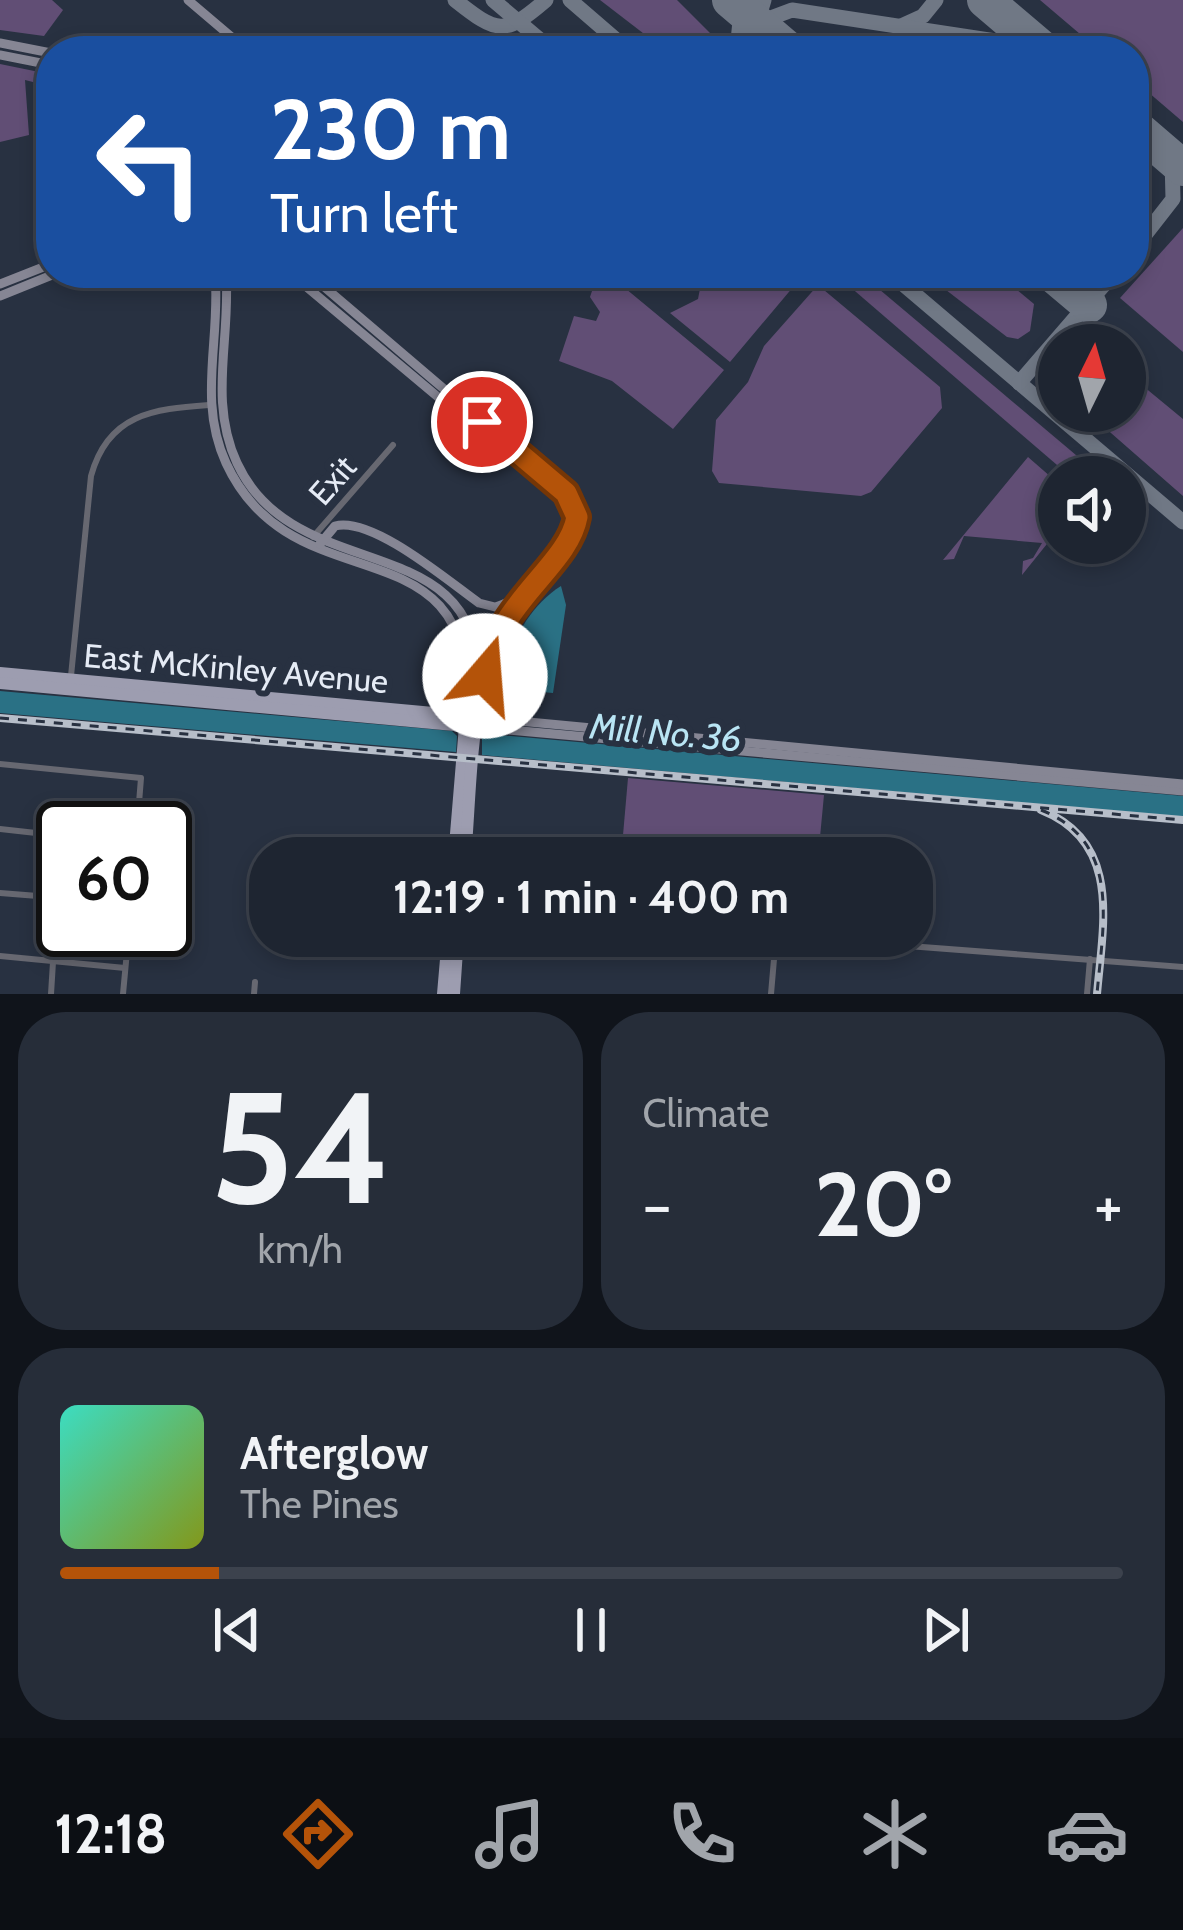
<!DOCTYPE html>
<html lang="en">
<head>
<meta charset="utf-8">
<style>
	:root { --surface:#1e2531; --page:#262d39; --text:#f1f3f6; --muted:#a1a5ab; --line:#3c424d; --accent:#b45309 }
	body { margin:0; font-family:Cabin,sans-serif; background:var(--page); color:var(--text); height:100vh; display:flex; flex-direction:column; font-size:45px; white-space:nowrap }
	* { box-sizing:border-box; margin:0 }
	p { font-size:39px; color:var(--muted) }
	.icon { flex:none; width:66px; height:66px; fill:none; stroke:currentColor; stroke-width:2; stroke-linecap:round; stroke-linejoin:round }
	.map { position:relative; height:994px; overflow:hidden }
	.sheet { display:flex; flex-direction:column; gap:18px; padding:18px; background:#10141b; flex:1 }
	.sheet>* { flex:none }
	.top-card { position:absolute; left:36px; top:36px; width:1113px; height:252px; border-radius:48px; box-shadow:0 6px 18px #0003,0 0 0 3px var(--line); background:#1a4fa0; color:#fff; overflow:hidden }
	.needle { width:78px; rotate:5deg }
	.buttons { position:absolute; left:1038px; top:324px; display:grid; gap:24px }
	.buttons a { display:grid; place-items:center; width:108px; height:108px; border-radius:50%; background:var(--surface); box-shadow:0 6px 18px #0003,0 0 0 3px var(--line); font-size:60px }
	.speed { position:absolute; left:36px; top:801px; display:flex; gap:24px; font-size:60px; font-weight:700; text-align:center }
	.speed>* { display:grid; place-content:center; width:156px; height:156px; border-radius:50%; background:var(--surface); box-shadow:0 6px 18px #0003,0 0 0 3px var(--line); line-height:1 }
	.speed .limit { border:6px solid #111; border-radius:18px; background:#fff; color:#111 }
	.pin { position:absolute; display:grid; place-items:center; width:102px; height:102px; color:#fff; margin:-51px; border:6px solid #fff; border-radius:50%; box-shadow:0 3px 12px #0007 }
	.me { position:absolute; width:132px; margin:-66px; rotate:18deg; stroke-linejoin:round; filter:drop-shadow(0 0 9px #0008) }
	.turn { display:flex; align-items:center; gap:42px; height:252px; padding:0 36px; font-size:54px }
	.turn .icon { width:156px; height:156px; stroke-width:2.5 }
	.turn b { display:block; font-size:84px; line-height:102px }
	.big { font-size:90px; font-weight:700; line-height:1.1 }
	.sheet .widget { flex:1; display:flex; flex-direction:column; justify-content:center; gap:18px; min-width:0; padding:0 42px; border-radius:48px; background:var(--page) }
	.sheet .dial { align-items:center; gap:0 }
	.dial b { font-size:156px; line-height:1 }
	.song { display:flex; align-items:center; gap:36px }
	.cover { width:144px; height:144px; border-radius:18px; background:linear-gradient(135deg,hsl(170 70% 55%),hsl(70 70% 35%)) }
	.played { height:12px; border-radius:6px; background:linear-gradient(90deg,var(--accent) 15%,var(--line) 15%) }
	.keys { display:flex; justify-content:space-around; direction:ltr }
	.heat { display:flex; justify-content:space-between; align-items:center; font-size:66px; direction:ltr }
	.sheet .tiles { flex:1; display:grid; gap:18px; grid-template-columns:1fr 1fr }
	.widget:last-child { grid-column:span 2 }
	.trip { position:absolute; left:249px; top:837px; width:684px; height:120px; border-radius:48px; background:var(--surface); box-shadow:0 6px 18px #0003,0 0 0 3px var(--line); font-weight:700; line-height:120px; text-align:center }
	.dock { display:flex; height:192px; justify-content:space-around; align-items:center; background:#0c0f14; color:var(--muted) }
	.dock .icon { width:84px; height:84px }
	.dock .current { color:var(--accent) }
	.dock b { font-size:54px; color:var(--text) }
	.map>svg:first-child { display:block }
</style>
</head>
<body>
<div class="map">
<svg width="1183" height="994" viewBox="0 0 1183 994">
	<rect width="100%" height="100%" fill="#283141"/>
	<!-- green -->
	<g fill="#614e75">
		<path d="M 0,0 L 52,0 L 63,10 L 44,36 L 0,30 Z"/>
		<path d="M 600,0 L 677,0 L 713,36 L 701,51 L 665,50 Z"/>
		<path d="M 1040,0 L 1183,0 L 1183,122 L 1134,80 L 1134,51 L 1100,51 Z"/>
		<path d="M 0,64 L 44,73 L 41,84 L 25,80 L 29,135 L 0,142 Z"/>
		<path d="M 1183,228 L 1183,352 L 1120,298 Z"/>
		<path d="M 598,273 L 615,273 L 614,279 L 724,370 L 673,429 L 612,381 L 559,361 L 574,316 L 596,321 L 600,312 L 590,297 Z"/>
		<path d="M 703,273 L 804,273 L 804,274 L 730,362 L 670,313 L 698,299 Z"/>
		<path d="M 834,273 L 860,273 L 1102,477 L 1071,477 Z"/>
		<path d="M 924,273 L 997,273 L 1034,304 L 1030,331 L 1018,339 L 1007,337 Z"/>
		<path d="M 818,285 L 940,387 L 942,408 L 871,492 L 861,496 L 719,483 L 712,471 L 716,420 L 748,382 L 764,346 Z"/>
		<path d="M 1126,372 L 1183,419 L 1183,496 L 1103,426 L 1109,411 L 1125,411 Z"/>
		<path d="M 1028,457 L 1059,484 L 1059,529 L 1022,575 L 1023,561 L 1033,558 L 1042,543 L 964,536 L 954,559 L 943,560 Z"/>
		<path d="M 628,778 L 824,795 L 818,858 L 621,858 Z"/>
	</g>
	<!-- water -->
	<g fill="#2a7185">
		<path d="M 561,586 L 566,605 L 553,693 L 507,689 C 504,649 528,607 561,586 Z"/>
		<path d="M 0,691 L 452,731 L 457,736 L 456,752 L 0,713 Z"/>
		<path d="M 487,734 L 1183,796 L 1183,817 L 482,755 L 482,738 Z"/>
	</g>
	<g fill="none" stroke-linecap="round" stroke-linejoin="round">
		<!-- taxiway -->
		<g stroke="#707885" stroke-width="15">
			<path d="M 455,0 C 498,34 504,36 546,0"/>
			<path d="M 493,0 L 539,39"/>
			<path d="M 570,0 L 629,51"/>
			<path d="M 728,0 L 740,21 L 738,41"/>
			<path d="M 757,23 L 764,0"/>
			<path d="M 901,26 L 923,16 L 936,0"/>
			<path d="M 742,44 L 764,39 L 789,51"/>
			<path d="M 733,51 L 757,23 L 792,10 L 1042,48"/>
			<path d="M 1134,249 L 1173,199 L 1172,159"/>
			<path d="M 890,273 L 1183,522"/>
			<path d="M 540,283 L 550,273"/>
			<path d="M 1019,383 L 1114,273"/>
		</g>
		<!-- runway -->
		<g stroke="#707885" stroke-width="36">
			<path d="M 730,0 L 790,51"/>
			<path d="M 985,0 L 1045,51"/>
			<path d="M 1134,126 L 1183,168"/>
			<path d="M 1051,273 L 1089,305"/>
		</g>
		<!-- street -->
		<g stroke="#676871" stroke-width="6">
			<path d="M 313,537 L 393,445"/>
			<path d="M 71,676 L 91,476 C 108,414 153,409 209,405"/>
			<path d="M 0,764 L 141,778 L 137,828"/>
			<path d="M 0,829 L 63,836"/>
			<path d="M 0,893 L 63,898"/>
			<path d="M 778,936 L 1183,967"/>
			<path d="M 0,956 L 125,968"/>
			<path d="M 51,994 L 53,962"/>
			<path d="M 123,994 L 129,930"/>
			<path d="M 254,994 L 255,982"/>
			<path d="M 771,994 L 776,936"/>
			<path d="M 1087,994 L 1090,959"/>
		</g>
		<!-- secondary -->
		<g stroke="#868694" stroke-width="9">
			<path d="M 188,0 L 248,51"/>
			<path d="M 0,43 L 51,53"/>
			<path d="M 0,55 L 51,65"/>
			<path d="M 215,273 C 221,339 197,400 226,463 C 296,615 487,509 465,726 L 1183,791"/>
			<path d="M 226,273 C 231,339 208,400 237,463 C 296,591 486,522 478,689"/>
			<path d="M 290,273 L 562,501 L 571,524"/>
			<path d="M 308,273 L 566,493 L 577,517 C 571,549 526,599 495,607 L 479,603 C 448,581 372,516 335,526 L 320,544"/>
			<path d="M 0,284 L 51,264"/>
			<path d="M 0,296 L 57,273"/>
			<path d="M 477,712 L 477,717 L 1183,784"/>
		</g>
		<!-- primary -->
		<g stroke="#9d9db0" stroke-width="12">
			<path d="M 0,673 L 477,717"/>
			<path d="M 0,683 L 465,726 L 454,858"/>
			<path d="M 465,858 C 473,767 468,662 527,588"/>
			<path d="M 443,994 L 448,936"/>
			<path d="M 454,994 L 458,936"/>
		</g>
		<!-- rail casing -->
		<g stroke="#b7bec9" stroke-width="8">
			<g id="rail">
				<path d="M 0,718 L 1183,820"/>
				<path d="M 1041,810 C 1122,842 1103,924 1097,994"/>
			</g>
		</g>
		<!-- rail -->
		<use href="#rail" stroke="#283141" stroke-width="3" stroke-dasharray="9" stroke-linecap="butt"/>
	</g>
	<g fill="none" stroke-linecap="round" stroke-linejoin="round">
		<!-- route casing -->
		<g stroke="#753606" stroke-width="30">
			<path id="route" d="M 482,422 L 566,493 L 577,517 C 568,567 497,601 485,676"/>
		</g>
		<!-- route -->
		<use href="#route" stroke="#b45309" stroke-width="21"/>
	</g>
	<g text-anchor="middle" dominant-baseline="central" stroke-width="12" stroke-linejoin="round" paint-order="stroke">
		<!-- street labels -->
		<g font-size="33" fill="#e5ebf5" stroke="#283141">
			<text transform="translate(332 480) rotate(-49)">Exit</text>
			<text transform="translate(236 668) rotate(5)">East McKinley Avenue</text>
		</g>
		<!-- water labels -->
		<g font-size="36" font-style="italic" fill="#b9e5f4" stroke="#283141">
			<text transform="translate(666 732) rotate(5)">Mill No. 36</text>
		</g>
	</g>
</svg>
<div class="buttons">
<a><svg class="needle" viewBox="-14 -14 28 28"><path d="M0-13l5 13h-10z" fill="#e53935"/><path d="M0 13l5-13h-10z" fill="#a1a5ab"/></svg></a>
<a><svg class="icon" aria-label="sound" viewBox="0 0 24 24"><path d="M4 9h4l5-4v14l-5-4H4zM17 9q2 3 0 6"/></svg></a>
</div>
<div class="speed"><div class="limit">60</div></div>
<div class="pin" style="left:482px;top:422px;background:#d93025"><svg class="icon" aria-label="arrive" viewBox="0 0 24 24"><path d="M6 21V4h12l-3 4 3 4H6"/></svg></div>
<svg class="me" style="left:485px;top:676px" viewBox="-20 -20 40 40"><circle r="19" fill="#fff"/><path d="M0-13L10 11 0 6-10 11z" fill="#b45309"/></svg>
<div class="trip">12:19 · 1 min · 400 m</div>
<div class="top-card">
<div class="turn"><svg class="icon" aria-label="left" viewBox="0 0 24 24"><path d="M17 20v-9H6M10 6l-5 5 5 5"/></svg><div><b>230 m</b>Turn left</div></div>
</div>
</div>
<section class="sheet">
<div class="tiles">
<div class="widget dial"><b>54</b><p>km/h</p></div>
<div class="widget"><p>Climate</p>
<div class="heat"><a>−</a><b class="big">20°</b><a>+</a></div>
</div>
<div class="widget">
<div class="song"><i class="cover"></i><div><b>Afterglow</b><p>The Pines</p></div></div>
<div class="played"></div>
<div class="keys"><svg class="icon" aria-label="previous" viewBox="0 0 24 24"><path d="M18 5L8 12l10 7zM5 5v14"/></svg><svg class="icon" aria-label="pause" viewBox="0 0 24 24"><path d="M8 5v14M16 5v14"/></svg><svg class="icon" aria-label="next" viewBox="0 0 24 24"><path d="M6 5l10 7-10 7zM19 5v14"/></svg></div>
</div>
</div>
</section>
<nav class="dock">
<b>12:18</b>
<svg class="icon current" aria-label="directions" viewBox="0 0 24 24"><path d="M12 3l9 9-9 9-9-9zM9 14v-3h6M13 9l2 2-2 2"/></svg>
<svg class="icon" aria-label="music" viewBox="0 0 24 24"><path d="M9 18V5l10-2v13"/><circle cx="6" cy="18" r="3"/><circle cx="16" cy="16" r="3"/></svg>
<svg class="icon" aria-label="phone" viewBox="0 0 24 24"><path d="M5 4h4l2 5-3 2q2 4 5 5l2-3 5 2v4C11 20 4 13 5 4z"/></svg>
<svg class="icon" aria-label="climate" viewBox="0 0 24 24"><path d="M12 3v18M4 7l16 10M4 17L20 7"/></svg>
<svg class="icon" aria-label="car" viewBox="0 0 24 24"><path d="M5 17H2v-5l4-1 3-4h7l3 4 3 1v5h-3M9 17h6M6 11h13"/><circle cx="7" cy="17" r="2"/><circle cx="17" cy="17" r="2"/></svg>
</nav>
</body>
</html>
